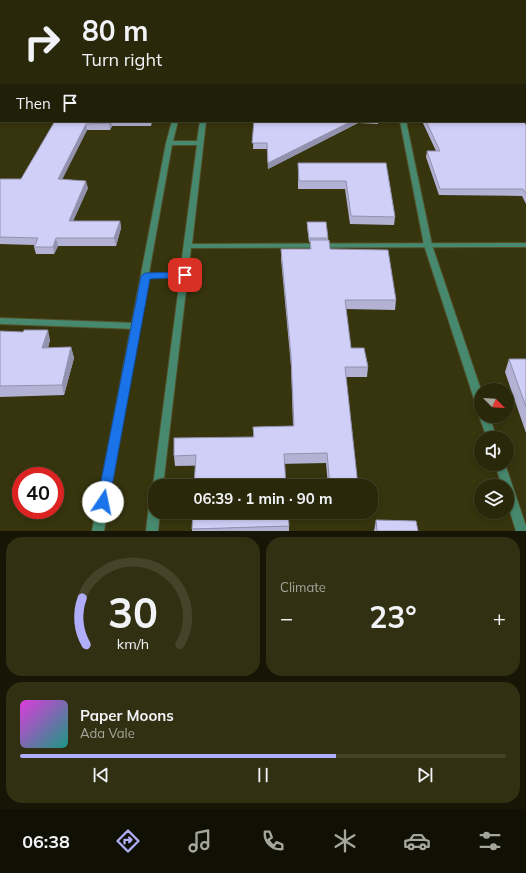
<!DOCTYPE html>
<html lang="en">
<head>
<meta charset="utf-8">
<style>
	:root { --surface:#29280a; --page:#313013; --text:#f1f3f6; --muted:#a5a69c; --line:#45442b; --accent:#b0aefa }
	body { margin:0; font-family:Mulish,sans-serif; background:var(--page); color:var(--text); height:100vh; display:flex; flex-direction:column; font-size:15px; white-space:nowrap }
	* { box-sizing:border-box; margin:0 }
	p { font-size:13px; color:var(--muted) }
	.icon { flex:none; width:22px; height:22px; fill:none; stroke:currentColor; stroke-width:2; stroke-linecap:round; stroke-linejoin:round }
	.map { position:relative; height:531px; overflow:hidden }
	.panel { display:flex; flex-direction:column; gap:6px; padding:6px; background:#171606; flex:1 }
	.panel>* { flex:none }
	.banner { position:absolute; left:0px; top:0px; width:526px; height:122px; box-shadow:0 2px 6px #0003,0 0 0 1px var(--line); background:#29280a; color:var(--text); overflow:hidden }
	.needle { width:26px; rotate:114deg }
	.fabs { position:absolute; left:474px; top:383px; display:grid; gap:8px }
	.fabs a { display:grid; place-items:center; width:40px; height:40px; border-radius:50%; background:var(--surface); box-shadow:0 2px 6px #0003,0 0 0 1px var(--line); font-size:20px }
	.speed { position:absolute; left:12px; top:467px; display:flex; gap:8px; font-size:20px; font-weight:700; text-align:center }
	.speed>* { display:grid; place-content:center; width:52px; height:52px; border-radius:50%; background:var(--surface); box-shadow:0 2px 6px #0003,0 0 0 1px var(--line); line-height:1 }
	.speed .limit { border:6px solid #d22; background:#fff; color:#111 }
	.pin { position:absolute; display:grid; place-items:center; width:34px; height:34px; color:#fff; margin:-17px; border-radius:8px; box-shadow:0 2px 6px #0006 }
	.me { position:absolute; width:44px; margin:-22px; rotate:11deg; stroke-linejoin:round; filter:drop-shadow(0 0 3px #0008) }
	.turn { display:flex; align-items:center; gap:14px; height:84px; padding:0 16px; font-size:18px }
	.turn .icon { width:52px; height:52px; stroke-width:2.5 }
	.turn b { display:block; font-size:28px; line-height:34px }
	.then { display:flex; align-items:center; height:38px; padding:0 16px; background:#0003; gap:8px; font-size:15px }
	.big { font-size:30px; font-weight:700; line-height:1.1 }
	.panel .widget { flex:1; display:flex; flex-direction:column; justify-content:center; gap:6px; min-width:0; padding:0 14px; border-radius:16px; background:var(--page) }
	.panel .dial { align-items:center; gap:0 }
	.dial svg { height:104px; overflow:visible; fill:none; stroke:var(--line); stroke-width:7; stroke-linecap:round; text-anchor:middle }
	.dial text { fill:var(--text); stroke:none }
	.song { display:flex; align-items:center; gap:12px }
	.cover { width:48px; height:48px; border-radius:6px; background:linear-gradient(135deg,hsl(300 70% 55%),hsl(170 70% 35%)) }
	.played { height:4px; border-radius:2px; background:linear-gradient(90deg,var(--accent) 65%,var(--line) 65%) }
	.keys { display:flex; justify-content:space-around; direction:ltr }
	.heat { display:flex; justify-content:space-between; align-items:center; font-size:22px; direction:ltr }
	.panel .tiles { flex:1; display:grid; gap:6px; grid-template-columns:1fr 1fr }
	.widget:last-child { grid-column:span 2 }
	.trip { position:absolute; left:148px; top:479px; width:230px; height:40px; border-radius:16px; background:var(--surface); box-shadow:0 2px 6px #0003,0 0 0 1px var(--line); font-weight:700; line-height:40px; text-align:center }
	.dock { display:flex; height:64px; justify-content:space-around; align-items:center; background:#101004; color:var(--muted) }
	.dock .icon { width:28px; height:28px }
	.dock .on { color:var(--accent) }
	.dock b { font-size:18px; color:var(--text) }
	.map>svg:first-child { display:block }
</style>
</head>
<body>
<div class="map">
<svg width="526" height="531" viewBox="0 0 526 531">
	<rect width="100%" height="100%" fill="#37350e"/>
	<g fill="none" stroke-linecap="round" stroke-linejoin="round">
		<!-- minor casing -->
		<g stroke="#53512b" stroke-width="2">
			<g id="minor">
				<rect x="0" y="8" width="1" height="2"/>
				<rect x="525" y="24" width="1" height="2"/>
				<path d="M 525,47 L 526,48 L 526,52 L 525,51 Z"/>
				<path d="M 1,73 L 1,78 L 0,79 L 0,74 Z"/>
				<path d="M 400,121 L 406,121 L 432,245 L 481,390 L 481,409 L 478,408 L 476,405 L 424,245 Z"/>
				<path d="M 0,318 L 136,323 L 139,324 L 140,326 L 139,328 L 136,329 L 0,324 Z"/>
				<path d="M 481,413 L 481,416 L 489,416 L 497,438 L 487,438 L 479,416 Z"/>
				<path d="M 495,464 L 505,464 L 526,526 L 526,531 L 516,531 L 507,502 L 507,486 L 502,486 Z"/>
			</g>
		</g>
		<!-- tertiary casing -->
		<g stroke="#53512b" stroke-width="2">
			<g id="tertiary">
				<rect x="204" y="0" width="4" height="1"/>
				<path d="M 172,121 L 178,121 L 173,141 L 197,141 L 200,121 L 206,121 L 192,244 L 526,243 L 526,247 L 191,248 L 163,486 L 155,486 L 155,490 L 153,486 L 180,278 L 148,278 L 104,531 L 92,531 L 166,143 ZM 172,145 L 197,145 L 180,273 L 149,273 Z"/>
				<path d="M 155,500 L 155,512 L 160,512 L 158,531 L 146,531 L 149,505 L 151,502 Z"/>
			</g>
		</g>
		<!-- minor -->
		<use href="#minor" fill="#47896e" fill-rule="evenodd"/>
		<!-- tertiary -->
		<use href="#tertiary" fill="#47896e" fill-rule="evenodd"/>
	</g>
	<!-- wall -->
	<g fill="#b3b2d5">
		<path d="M 525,73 L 526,74 L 526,94 L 525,94 Z"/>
		<rect x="0" y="97" width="1" height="18"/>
		<path d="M 525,109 L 526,110 L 526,119 L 525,119 Z"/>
		<path d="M 55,121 L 152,121 L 151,126 L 112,126 L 110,130 L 87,130 L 62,179 L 88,188 L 73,221 L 120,221 L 121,228 L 116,246 L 58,246 L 54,254 L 36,254 L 34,247 L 34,245 L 0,244 L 0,179 L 21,179 Z"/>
		<path d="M 254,121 L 378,121 L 378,124 L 358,123 L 268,169 L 267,149 L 253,149 Z"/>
		<path d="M 422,121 L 523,121 L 526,125 L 526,204 L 522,196 L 439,195 L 426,157 L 427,151 L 436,151 Z"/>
		<path d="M 298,163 L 386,163 L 395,217 L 394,225 L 350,224 L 345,189 L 298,189 Z"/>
		<path d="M 307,222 L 328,238 L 328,240 L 330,249 L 396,300 L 395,310 L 346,309 L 351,348 L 368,367 L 367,377 L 346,377 L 358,486 L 328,486 L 326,463 L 175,466 L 174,456 L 253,437 L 253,427 L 293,426 L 291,366 L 281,259 L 281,249 L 310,249 L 310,242 L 309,242 L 307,226 Z"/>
		<path d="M 0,331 L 50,340 L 48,348 L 71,347 L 74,358 L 64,395 L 0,397 Z"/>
		<path d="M 509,359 L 526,359 L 526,433 L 505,372 Z"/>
		<path d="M 376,520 L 418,531 L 374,531 Z"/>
		<path d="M 289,526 L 289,531 L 192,531 L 192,529 Z"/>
	</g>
	<!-- shaded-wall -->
	<g fill="#9291ae">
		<path d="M 1,46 L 1,54 L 0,55 L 0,47 Z"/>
		<path d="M 110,121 L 111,121 L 112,126 L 110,130 L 109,123 Z"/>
		<path d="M 150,121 L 152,121 L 151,126 Z"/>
		<path d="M 352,121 L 358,121 L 358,123 L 268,169 L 268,163 Z"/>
		<path d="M 86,124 L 87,130 L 59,186 L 58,179 Z"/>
		<path d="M 86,181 L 88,188 L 70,228 L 69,221 Z"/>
		<path d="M 120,221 L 121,228 L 116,246 L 114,238 Z"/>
		<path d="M 56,238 L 58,246 L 54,254 L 53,247 Z"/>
		<path d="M 48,330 L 50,340 L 45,358 L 42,348 Z"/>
		<path d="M 71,347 L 74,358 L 64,395 L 62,385 Z"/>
	</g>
	<!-- building -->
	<g fill="#d0cff8" stroke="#9291ae">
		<path d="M 133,0 L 182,0 L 181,1 L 132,1 Z"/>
		<path d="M 235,0 L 280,0 L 279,1 L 235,1 Z"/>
		<path d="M 343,0 L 461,0 L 462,1 L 343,1 Z"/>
		<path d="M 512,0 L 526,0 L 526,18 L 525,18 L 525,1 L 512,1 Z"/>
		<path d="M 0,12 L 1,12 L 1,46 L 0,47 Z"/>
		<path d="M 525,73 L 526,74 L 526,88 L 525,88 Z"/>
		<rect x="0" y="97" width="1" height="12"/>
		<path d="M 55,121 L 110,121 L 109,123 L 86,124 L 58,179 L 86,181 L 69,221 L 120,221 L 114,238 L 56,238 L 53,247 L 34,247 L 38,238 L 0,237 L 0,179 L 21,179 Z"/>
		<path d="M 254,121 L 352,121 L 268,163 L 267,143 L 252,143 Z"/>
		<path d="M 426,121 L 523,121 L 526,125 L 526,194 L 523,189 L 440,189 L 427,151 L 440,151 Z"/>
		<path d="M 298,163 L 386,163 L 395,217 L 351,216 L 346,181 L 299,181 Z"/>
		<path d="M 307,222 L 326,222 L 328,238 L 309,238 Z"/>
		<path d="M 310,240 L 329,240 L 330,249 L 388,250 L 396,300 L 345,300 L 351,348 L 364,348 L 368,367 L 345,367 L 358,486 L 330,486 L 327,453 L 284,454 L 286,486 L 194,486 L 196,455 L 174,456 L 174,438 L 254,437 L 253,427 L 294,426 L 291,356 L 281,249 L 311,249 Z"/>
		<path d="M 24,330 L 48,330 L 42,348 L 71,347 L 62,385 L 0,386 L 0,331 L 23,332 Z"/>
		<path d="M 509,359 L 526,359 L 526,407 Z"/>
		<path d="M 193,512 L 288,512 L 289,526 L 192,529 Z"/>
		<path d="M 376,520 L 416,521 L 418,531 L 377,531 Z"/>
	</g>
	<!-- route -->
	<path fill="#1a73e8" stroke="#114b97" d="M 185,272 L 190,275 L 188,277 L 150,279 L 109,502 L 108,506 L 103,507 L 98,506 L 97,502 L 141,276 L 145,273 Z"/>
</svg>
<div class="fabs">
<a><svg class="needle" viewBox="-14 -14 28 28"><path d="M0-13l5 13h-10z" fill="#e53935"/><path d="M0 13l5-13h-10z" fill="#a5a69c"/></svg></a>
<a><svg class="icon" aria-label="sound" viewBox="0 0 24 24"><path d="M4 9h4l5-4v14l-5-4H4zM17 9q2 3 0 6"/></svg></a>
<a><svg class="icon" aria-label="layers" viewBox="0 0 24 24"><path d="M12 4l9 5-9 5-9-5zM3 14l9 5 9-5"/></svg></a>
</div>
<div class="speed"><div class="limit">40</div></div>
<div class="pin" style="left:185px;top:275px;background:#d93025"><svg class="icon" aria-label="arrive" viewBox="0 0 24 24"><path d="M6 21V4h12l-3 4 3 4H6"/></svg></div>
<svg class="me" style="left:103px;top:502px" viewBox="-20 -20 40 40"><circle r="19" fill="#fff"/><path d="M0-13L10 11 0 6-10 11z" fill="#1a73e8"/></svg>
<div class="trip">06:39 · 1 min · 90 m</div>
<div class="banner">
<div class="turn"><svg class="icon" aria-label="right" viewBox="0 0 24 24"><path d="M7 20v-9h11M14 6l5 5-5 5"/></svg><div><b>80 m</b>Turn right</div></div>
<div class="then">Then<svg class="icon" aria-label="arrive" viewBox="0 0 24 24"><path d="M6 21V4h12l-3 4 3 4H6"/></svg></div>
</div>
</div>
<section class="panel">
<div class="tiles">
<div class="widget dial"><svg viewBox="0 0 100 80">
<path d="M14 69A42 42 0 1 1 86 69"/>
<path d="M14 69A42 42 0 0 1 11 33" stroke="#b0aefa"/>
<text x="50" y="56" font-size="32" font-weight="700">30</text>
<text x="50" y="72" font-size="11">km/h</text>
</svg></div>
<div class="widget"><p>Climate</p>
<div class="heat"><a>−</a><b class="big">23°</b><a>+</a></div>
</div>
<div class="widget">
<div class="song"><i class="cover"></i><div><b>Paper Moons</b><p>Ada Vale</p></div></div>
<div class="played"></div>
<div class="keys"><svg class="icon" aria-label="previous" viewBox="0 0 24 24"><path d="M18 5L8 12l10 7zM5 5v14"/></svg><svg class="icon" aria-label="pause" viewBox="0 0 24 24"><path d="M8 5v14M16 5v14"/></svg><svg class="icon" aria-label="next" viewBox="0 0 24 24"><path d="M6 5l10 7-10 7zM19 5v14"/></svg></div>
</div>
</div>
</section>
<nav class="dock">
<b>06:38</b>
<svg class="icon on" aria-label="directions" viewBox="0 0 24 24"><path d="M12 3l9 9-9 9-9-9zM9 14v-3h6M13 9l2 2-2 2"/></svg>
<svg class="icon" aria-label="music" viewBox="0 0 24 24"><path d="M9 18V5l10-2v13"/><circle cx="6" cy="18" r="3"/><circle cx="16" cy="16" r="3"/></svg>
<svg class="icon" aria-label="phone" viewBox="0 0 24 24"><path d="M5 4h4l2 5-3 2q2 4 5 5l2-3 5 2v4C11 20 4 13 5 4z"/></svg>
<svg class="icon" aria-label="climate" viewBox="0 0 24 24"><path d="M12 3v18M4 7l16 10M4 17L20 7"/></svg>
<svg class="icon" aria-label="car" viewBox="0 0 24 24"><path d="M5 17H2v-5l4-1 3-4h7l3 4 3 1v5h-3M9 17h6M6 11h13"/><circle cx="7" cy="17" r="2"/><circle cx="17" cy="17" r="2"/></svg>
<svg class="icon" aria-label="filters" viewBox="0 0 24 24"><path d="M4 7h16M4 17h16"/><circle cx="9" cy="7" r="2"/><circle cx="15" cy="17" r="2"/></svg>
</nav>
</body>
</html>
